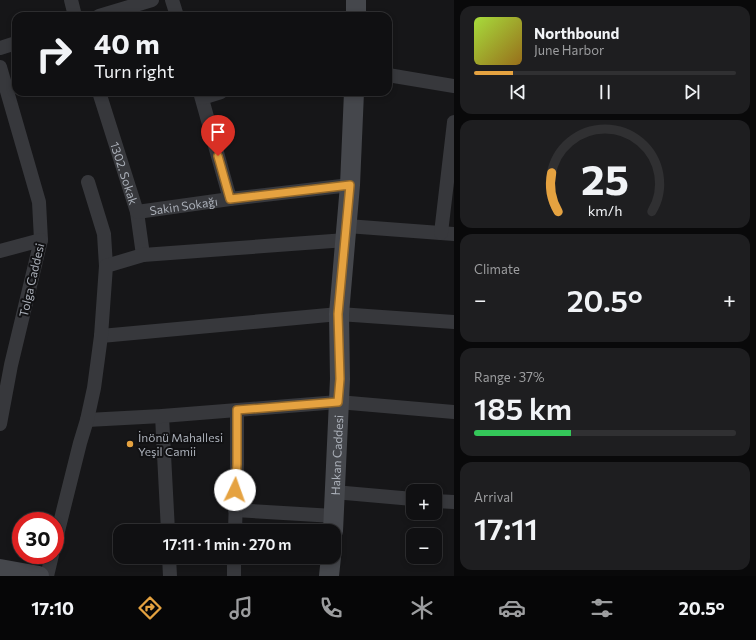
<!DOCTYPE html>
<html lang="en">
<head>
<meta charset="utf-8">
<style>
	:root { --surface:#101012; --page:#1e1e20; --text:#f1f3f6; --muted:#9c9d9f; --line:#303032; --accent:#e5a240 }
	body { margin:0; font-family:Commissioner,sans-serif; background:var(--page); color:var(--text); height:100vh; display:flex; flex-direction:column; font-size:15px; white-space:nowrap }
	* { box-sizing:border-box; margin:0 }
	p { font-size:13px; color:var(--muted) }
	.icon { flex:none; width:22px; height:22px; fill:none; stroke:currentColor; stroke-width:2; stroke-linecap:round; stroke-linejoin:round }
	.map { position:relative; flex:1; overflow:hidden }
	.sheet { display:flex; flex-direction:column; gap:6px; padding:6px; background:#09090a; width:302px }
	.sheet>* { flex:none }
	.hud { position:absolute; left:12px; top:12px; width:380px; height:84px; border-radius:12px; box-shadow:0 2px 6px #0003,0 0 0 1px var(--line); background:#101012; color:var(--text); overflow:hidden }
	.tools { position:absolute; left:406px; top:484px; display:grid; gap:8px }
	.tools a { display:grid; place-items:center; width:36px; height:36px; border-radius:8px; background:var(--surface); box-shadow:0 2px 6px #0003,0 0 0 1px var(--line); font-size:20px }
	.speed { position:absolute; left:12px; top:512px; display:flex; gap:8px; font-size:20px; font-weight:700; text-align:center }
	.speed>* { display:grid; place-content:center; width:52px; height:52px; border-radius:50%; background:var(--surface); box-shadow:0 2px 6px #0003,0 0 0 1px var(--line); line-height:1 }
	.speed .limit { border:6px solid #d22; background:#fff; color:#111 }
	.pin { position:absolute; display:grid; place-items:center; width:34px; height:34px; color:#fff; margin:-41px -17px; border-radius:50% 50% 50% 0; rotate:-45deg; box-shadow:0 0 4px #0007 }
	.pin .icon { rotate:45deg }
	.me { position:absolute; width:44px; margin:-22px; rotate:3deg; stroke-linejoin:round; filter:drop-shadow(0 0 3px #0008) }
	.turn { display:flex; align-items:center; gap:14px; height:84px; padding:0 16px; font-size:18px }
	.turn .icon { width:52px; height:52px; stroke-width:2.5 }
	.turn b { display:block; font-size:28px; line-height:34px }
	.big { font-size:30px; font-weight:600; line-height:1.1 }
	.sheet .card { flex:1; display:flex; flex-direction:column; justify-content:center; gap:6px; min-width:0; padding:0 14px; border-radius:12px; background:var(--page) }
	.sheet .dial { align-items:center; gap:0 }
	.dial svg { height:104px; overflow:visible; fill:none; stroke:var(--line); stroke-width:7; stroke-linecap:round; text-anchor:middle }
	.dial text { fill:var(--text); stroke:none }
	.song { display:flex; align-items:center; gap:12px }
	.cover { width:48px; height:48px; border-radius:6px; background:linear-gradient(135deg,hsl(80 70% 55%),hsl(40 70% 35%)) }
	.played { height:4px; border-radius:2px; background:linear-gradient(90deg,var(--accent) 15%,var(--line) 15%) }
	.keys { display:flex; justify-content:space-around; direction:ltr }
	.heat { display:flex; justify-content:space-between; align-items:center; font-size:22px; direction:ltr }
	.charge { height:6px; border-radius:3px; background:linear-gradient(90deg,#34c759 37%,var(--line) 0) }
	.trip { position:absolute; left:113px; top:524px; width:228px; height:40px; border-radius:12px; background:var(--surface); box-shadow:0 2px 6px #0003,0 0 0 1px var(--line); font-weight:600; line-height:40px; text-align:center }
	.menu { display:flex; height:64px; justify-content:space-around; align-items:center; background:#060607; color:var(--muted) }
	.menu .icon { width:28px; height:28px }
	.menu .on { color:var(--accent) }
	.menu b { font-size:18px; color:var(--text) }
	main { display:flex; flex:1; min-height:0 }
	.map>svg:first-child { display:block }
</style>
</head>
<body>
<main>
<div class="map">
<svg width="454" height="576" viewBox="0 0 454 576">
	<rect width="100%" height="100%" fill="#161618"/>
	<g fill="none" stroke-linecap="round" stroke-linejoin="round">
		<!-- street -->
		<g stroke="#37383c" stroke-width="14">
			<path d="M 71,0 L 75,16"/>
			<path d="M 172,0 L 177,16"/>
			<path d="M 99,16 L 152,0"/>
			<path d="M 0,48 L 16,43"/>
			<path d="M 0,67 L 39,202 L 41,240 L 11,365 L 0,424"/>
			<path d="M 388,75 L 454,86"/>
			<path id="s1" d="M 99,92 L 137,212 L 143,255"/>
			<path d="M 200,92 L 230,199"/>
			<path d="M 202,98 L 221,92"/>
			<path d="M 88,182 L 104,234 L 106,266"/>
			<path id="s2" d="M 137,212 L 230,199 L 350,185"/>
			<path d="M 347,226 L 454,234"/>
			<path d="M 441,233 L 454,122"/>
			<path d="M 0,251 L 41,240"/>
			<path d="M 101,336 L 339,314 L 454,322"/>
			<path d="M 162,416 L 168,531"/>
			<path d="M 87,420 L 162,416 L 338,402 L 454,412"/>
			<path d="M 334,492 L 413,499"/>
			<path d="M 435,501 L 454,502"/>
			<path d="M 235,510 L 334,516"/>
			<path d="M 235,531 L 237,464 L 237,410"/>
			<path d="M 55,543 L 80,443 L 87,420 L 94,388 L 101,336 L 106,266 L 143,255 L 346,240"/>
			<path d="M 169,557 L 170,576"/>
			<path d="M 47,576 L 52,555"/>
			<path d="M 234,576 L 234,557"/>
		</g>
		<!-- secondary -->
		<g stroke="#45474c" stroke-width="20">
			<path d="M 356,16 L 356,0"/>
			<path id="s3" d="M 333,531 L 340,379 L 339,314 L 350,185 L 354,92"/>
			<path d="M 0,569 L 39,576"/>
			<path d="M 329,576 L 331,557"/>
		</g>
	</g>
	<g fill="none" stroke-linecap="round" stroke-linejoin="round">
		<!-- route casing -->
		<g stroke="#95692a" stroke-width="10">
			<path id="route" d="M 218,156 L 230,199 L 350,185 L 338,314 L 340,379 L 338,402 L 237,410 L 237,464 L 235,490"/>
		</g>
		<!-- route -->
		<use href="#route" stroke="#e5a240" stroke-width="7"/>
	</g>
	<!-- markers -->
	<circle fill="#e5a240" stroke="#111113" stroke-width="1.5" cx="130" cy="444" r="4"/>
	<g text-anchor="middle" dominant-baseline="central" stroke-width="4" stroke-linejoin="round" paint-order="stroke">
		<!-- street labels -->
		<g font-size="12" fill="#a9aeb7" stroke="#111113">
			<text stroke="none"><textPath href="#s1" startOffset="85">1302. Sokak</textPath></text>
			<text stroke="none"><textPath href="#s2" startOffset="47">Sakin Sokağı</textPath></text>
			<text transform="translate(31 280) rotate(-77)">Tolga Caddesi</text>
			<text stroke="none"><textPath href="#s3" startOffset="76">Hakan Caddesi</textPath></text>
		</g>
		<!-- poi labels -->
		<g font-size="12" fill="#a9aeb7" stroke="#111113" text-anchor="start">
			<text x="138" y="437">İnönü Mahallesi<tspan x="138" dy="14">Yeşil Camii</tspan></text>
		</g>
	</g>
</svg>
<div class="tools">
<a>+</a>
<a>−</a>
</div>
<div class="speed"><div class="limit">30</div></div>
<div class="pin" style="left:218px;top:156px;background:#d93025"><svg class="icon" aria-label="arrive" viewBox="0 0 24 24"><path d="M6 21V4h12l-3 4 3 4H6"/></svg></div>
<svg class="me" style="left:235px;top:490px" viewBox="-20 -20 40 40"><circle r="19" fill="#fff"/><path d="M0-13L10 11 0 6-10 11z" fill="#e5a240"/></svg>
<div class="trip">17:11 · 1 min · 270 m</div>
<div class="hud">
<div class="turn"><svg class="icon" aria-label="right" viewBox="0 0 24 24"><path d="M7 20v-9h11M14 6l5 5-5 5"/></svg><div><b>40 m</b>Turn right</div></div>
</div>
</div>
<section class="sheet">
<div class="card">
<div class="song"><i class="cover"></i><div><b>Northbound</b><p>June Harbor</p></div></div>
<div class="played"></div>
<div class="keys"><svg class="icon" aria-label="previous" viewBox="0 0 24 24"><path d="M18 5L8 12l10 7zM5 5v14"/></svg><svg class="icon" aria-label="pause" viewBox="0 0 24 24"><path d="M8 5v14M16 5v14"/></svg><svg class="icon" aria-label="next" viewBox="0 0 24 24"><path d="M6 5l10 7-10 7zM19 5v14"/></svg></div>
</div>
<div class="card dial"><svg viewBox="0 0 100 80">
<path d="M14 69A42 42 0 1 1 86 69"/>
<path d="M14 69A42 42 0 0 1 9 39" stroke="#e5a240"/>
<text x="50" y="56" font-size="32" font-weight="700">25</text>
<text x="50" y="72" font-size="11">km/h</text>
</svg></div>
<div class="card"><p>Climate</p>
<div class="heat"><a>−</a><b class="big">20.5°</b><a>+</a></div>
</div>
<div class="card"><p>Range · 37%</p><b class="big">185 km</b><div class="charge"></div></div>
<div class="card"><p>Arrival</p><b class="big">17:11</b></div>
</section>
</main>
<nav class="menu">
<b>17:10</b>
<svg class="icon on" aria-label="directions" viewBox="0 0 24 24"><path d="M12 3l9 9-9 9-9-9zM9 14v-3h6M13 9l2 2-2 2"/></svg>
<svg class="icon" aria-label="music" viewBox="0 0 24 24"><path d="M9 18V5l10-2v13"/><circle cx="6" cy="18" r="3"/><circle cx="16" cy="16" r="3"/></svg>
<svg class="icon" aria-label="phone" viewBox="0 0 24 24"><path d="M5 4h4l2 5-3 2q2 4 5 5l2-3 5 2v4C11 20 4 13 5 4z"/></svg>
<svg class="icon" aria-label="climate" viewBox="0 0 24 24"><path d="M12 3v18M4 7l16 10M4 17L20 7"/></svg>
<svg class="icon" aria-label="car" viewBox="0 0 24 24"><path d="M5 17H2v-5l4-1 3-4h7l3 4 3 1v5h-3M9 17h6M6 11h13"/><circle cx="7" cy="17" r="2"/><circle cx="17" cy="17" r="2"/></svg>
<svg class="icon" aria-label="filters" viewBox="0 0 24 24"><path d="M4 7h16M4 17h16"/><circle cx="9" cy="7" r="2"/><circle cx="15" cy="17" r="2"/></svg>
<b>20.5°</b>
</nav>
</body>
</html>
